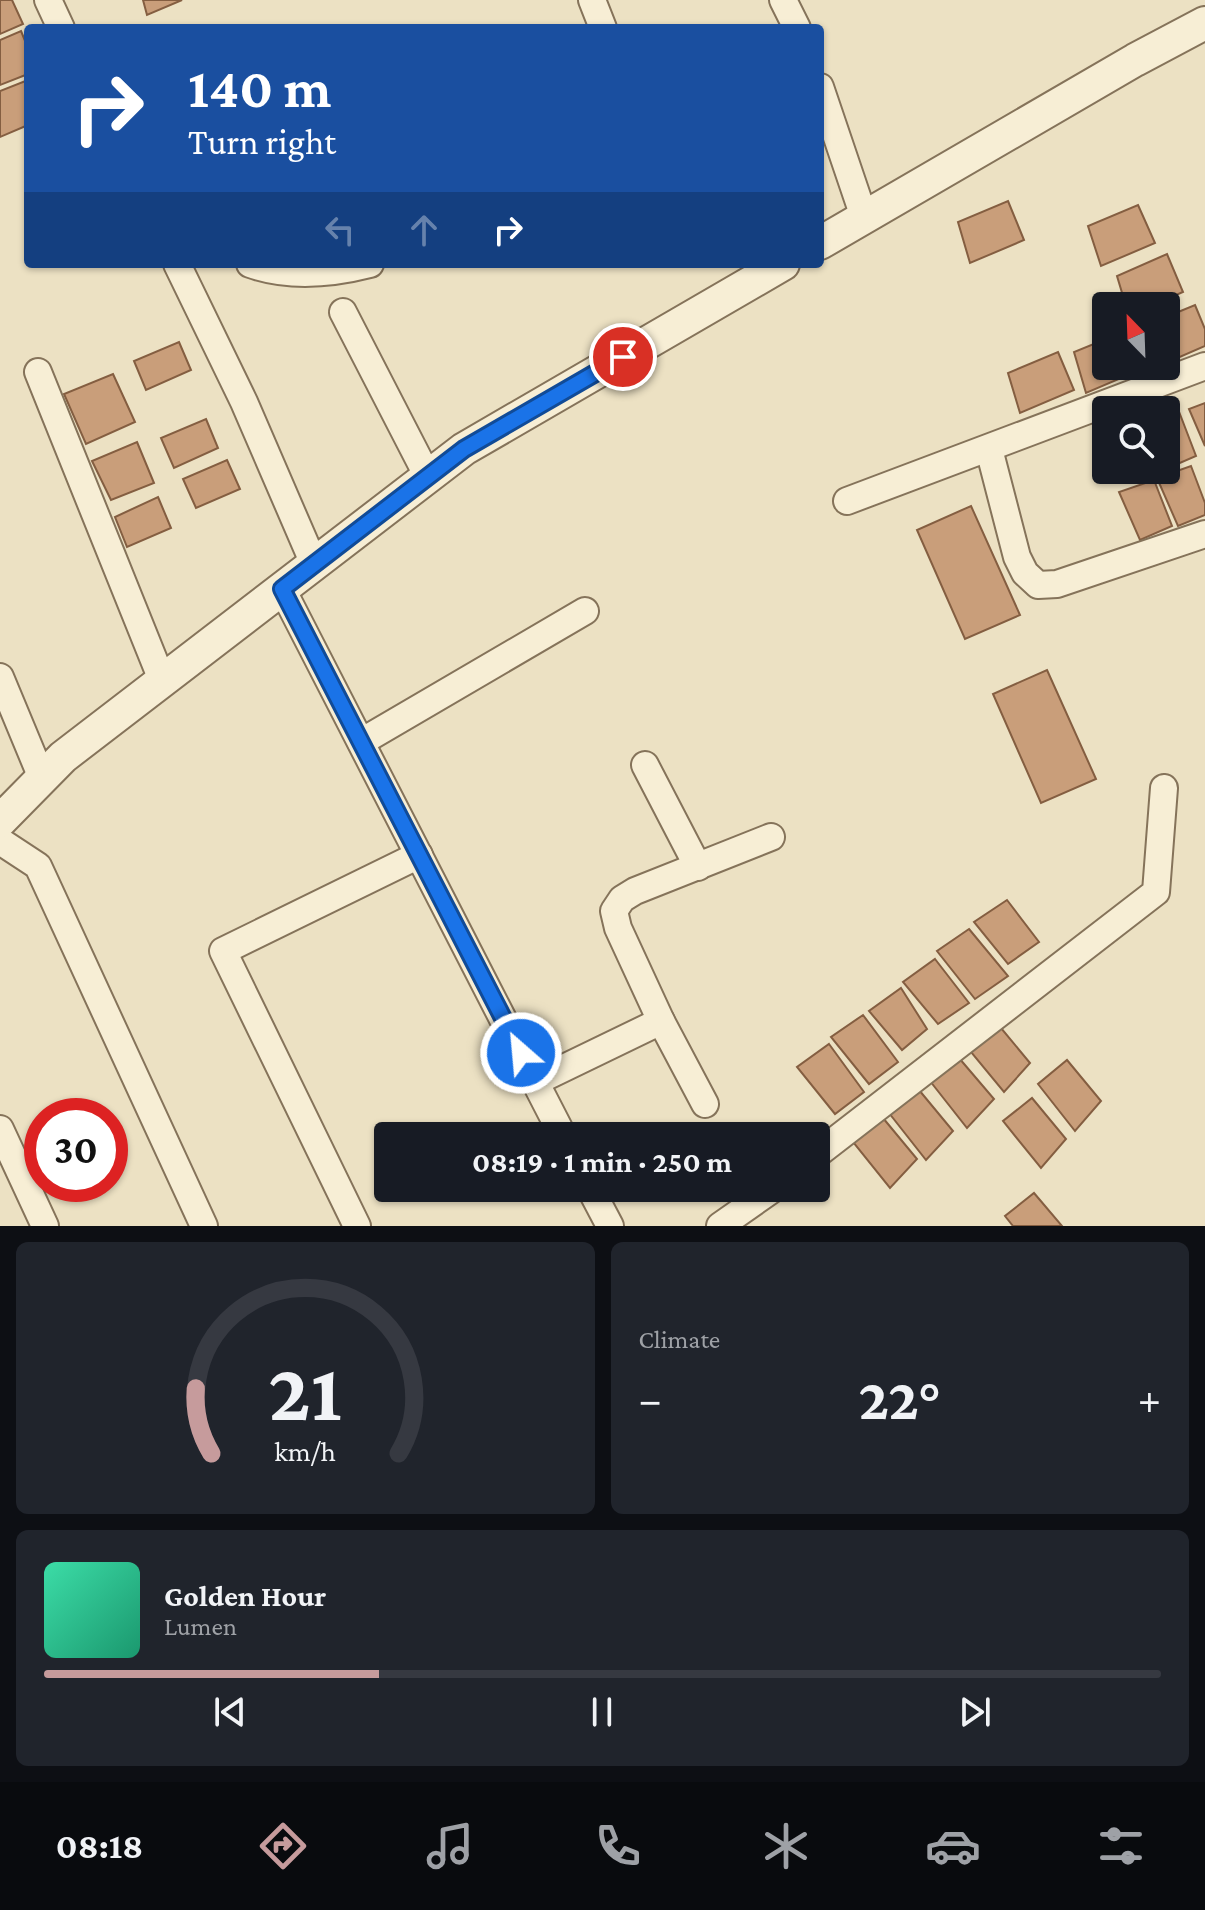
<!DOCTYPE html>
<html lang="en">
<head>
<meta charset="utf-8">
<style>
	:root { --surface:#171b24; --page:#20242c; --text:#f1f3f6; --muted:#9ea1a6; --line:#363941; --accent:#c69b9c }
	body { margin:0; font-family:"Crimson Pro",serif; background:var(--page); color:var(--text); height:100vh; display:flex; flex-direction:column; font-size:30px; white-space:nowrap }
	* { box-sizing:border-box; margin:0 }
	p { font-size:26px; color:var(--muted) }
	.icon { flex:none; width:44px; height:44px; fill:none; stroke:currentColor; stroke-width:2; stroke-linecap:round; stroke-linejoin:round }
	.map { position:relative; height:1226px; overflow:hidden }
	.drawer { display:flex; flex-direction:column; gap:16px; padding:16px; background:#0d0f14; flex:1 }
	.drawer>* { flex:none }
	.banner { position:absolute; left:24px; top:24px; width:800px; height:244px; border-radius:8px; box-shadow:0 2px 6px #0004; background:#1a4fa0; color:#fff; overflow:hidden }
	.needle { width:52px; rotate:337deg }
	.buttons { position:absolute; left:1092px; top:292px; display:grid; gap:16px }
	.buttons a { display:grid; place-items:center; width:88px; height:88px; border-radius:8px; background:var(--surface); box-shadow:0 2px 6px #0004; font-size:40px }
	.speed { position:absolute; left:24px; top:1098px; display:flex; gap:16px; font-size:40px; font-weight:700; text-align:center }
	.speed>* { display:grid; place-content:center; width:104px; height:104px; border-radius:50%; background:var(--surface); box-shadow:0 2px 6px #0004; line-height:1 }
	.speed .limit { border:12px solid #d22; background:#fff; color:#111 }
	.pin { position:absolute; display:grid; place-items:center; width:68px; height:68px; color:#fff; margin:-34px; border:4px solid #fff; border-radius:50%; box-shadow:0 2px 8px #0007 }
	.me { position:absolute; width:88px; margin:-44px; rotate:333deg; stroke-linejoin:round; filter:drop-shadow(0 0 6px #0008) }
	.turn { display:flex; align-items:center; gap:28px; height:168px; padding:0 32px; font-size:36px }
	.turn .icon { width:104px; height:104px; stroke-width:2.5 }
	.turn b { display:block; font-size:56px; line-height:68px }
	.lanes { display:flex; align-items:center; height:76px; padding:0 32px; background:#0003; justify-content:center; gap:40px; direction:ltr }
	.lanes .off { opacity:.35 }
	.big { font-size:60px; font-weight:700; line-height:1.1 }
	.drawer .card { flex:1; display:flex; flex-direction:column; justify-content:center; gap:12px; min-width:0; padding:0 28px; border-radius:12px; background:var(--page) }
	.drawer .dial { align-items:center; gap:0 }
	.dial svg { height:208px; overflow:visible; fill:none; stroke:var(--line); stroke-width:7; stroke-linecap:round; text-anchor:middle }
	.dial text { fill:var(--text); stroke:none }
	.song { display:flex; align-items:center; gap:24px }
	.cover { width:96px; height:96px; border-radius:12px; background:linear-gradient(135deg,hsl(160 70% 55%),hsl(160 70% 35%)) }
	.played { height:8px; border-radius:4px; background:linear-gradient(90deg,var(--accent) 30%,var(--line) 30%) }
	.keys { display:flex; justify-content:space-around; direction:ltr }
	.heat { display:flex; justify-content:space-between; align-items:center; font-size:44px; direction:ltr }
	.drawer .tiles { flex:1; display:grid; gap:16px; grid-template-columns:1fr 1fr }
	.card:last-child { grid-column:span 2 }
	.trip { position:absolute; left:374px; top:1122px; width:456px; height:80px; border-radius:8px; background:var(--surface); box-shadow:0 2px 6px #0004; font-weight:700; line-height:80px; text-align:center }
	.dock { display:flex; height:128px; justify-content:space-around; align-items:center; background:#090b0e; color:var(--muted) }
	.dock .icon { width:56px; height:56px }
	.dock .active { color:var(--accent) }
	.dock b { font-size:36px; color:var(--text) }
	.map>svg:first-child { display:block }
</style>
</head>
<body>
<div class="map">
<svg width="1205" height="1226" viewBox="0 0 1205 1226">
	<rect width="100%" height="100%" fill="#ece1c3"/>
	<!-- building -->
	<g fill="#c99e7a" stroke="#845e41" stroke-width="2">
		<path d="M 0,0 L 12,0 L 23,24 L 0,34 Z"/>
		<path d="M 143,0 L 182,0 L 147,15 Z"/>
		<path d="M 21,31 L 28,48 L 28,74 L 0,85 L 0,40 Z"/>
		<path d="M 28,80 L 28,125 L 0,137 L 0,91 Z"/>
		<path d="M 1008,201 L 1024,240 L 970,263 L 958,222 Z"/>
		<path d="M 1138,205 L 1155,243 L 1101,266 L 1088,226 Z"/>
		<path d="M 1167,254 L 1183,292 L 1151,306 L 1126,306 L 1117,276 Z"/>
		<path d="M 1195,305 L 1205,329 L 1205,346 L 1166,363 L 1166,317 Z"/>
		<path d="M 1106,339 L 1106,366 L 1139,366 L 1140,370 L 1086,393 L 1074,352 Z"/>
		<path d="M 179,342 L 191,370 L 146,390 L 134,361 Z"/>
		<path d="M 1058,352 L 1074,390 L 1020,413 L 1008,373 Z"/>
		<path d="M 113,374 L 135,422 L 86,444 L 64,394 Z"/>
		<path d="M 1205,403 L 1205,446 L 1189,409 Z"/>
		<path d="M 1178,409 L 1196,456 L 1166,469 L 1166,413 Z"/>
		<path d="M 206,419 L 218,448 L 174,468 L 161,438 Z"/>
		<path d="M 137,442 L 154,483 L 111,500 L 92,461 Z"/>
		<path d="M 227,460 L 240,489 L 196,508 L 183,479 Z"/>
		<path d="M 1191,466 L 1205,503 L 1205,515 L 1178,526 L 1157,478 Z"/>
		<path d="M 1119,470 L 1144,470 L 1123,479 Z"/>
		<path d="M 1154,480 L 1172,526 L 1140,540 L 1119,492 Z"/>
		<path d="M 158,497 L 171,528 L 127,547 L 115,517 Z"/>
		<path d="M 971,506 L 1020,615 L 965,639 L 917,530 Z"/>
		<path d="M 1047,670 L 1096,779 L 1041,803 L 993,694 Z"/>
		<path d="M 1007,900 L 1039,942 L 1008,964 L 974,922 Z"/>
		<path d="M 969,929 L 1008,976 L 975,999 L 937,951 Z"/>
		<path d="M 935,959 L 969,1003 L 938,1024 L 903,982 Z"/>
		<path d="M 901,988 L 927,1029 L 902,1050 L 869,1011 Z"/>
		<path d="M 863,1015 L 898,1062 L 869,1084 L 831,1037 Z"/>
		<path d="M 996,1022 L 1030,1063 L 1004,1092 L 966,1046 Z"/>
		<path d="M 829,1044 L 864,1092 L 835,1114 L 797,1067 Z"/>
		<path d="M 959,1058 L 994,1099 L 967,1128 L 930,1081 Z"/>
		<path d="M 1067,1060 L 1101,1101 L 1075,1131 L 1038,1084 Z"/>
		<path d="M 919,1090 L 953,1131 L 926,1160 L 889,1113 Z"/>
		<path d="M 1032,1098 L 1066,1139 L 1041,1168 L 1003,1121 Z"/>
		<path d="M 883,1118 L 917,1159 L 890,1188 L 853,1142 Z"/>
		<path d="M 1034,1193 L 1062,1226 L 1013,1226 L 1005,1216 Z"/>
	</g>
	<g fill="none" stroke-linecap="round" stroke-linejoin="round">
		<!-- minor casing -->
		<g stroke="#85735a" stroke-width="30">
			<g id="minor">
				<path d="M 48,0 L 61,28"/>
				<path d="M 592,0 L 603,28"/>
				<path d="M 783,0 L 797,28"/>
				<path d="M 820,87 L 864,217"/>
				<path d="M 177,264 L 244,402 L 314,564"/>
				<path d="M 250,264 C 289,278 331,274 370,264"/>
				<path d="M 343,312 L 428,477"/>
				<path d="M 38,372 L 162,680"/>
				<path d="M 989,449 L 1017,557 L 1025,573 L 1038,585 L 1057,584 L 1205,534"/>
				<path d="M 847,501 L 1205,366"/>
				<path d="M 282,589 L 563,1136"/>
				<path d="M 0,677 L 42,778"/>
				<path d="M 361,742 L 585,611"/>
				<path d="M 645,765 L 698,867"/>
				<path d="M 0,841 L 38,866 L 204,1226"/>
				<path d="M 535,1082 L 661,1021"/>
				<path d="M 705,1104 L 661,1021 L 618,928 L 614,911 L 622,899 L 635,891 L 771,837"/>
				<path d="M 0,1129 L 45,1226"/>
				<path d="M 816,1155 L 1156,892 L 1164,788"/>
				<path d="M 590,1188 L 610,1226"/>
				<path d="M 357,1226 L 223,951 L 419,855"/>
				<path d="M 720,1226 L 774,1188"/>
			</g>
		</g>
		<!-- tertiary casing -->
		<g stroke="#85735a" stroke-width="36">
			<g id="tertiary">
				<path d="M 820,243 L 1135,60 L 1205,23"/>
				<path d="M 0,821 L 63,757 L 464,449 L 783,264"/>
			</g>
		</g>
		<!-- minor -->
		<use href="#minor" stroke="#f7eed5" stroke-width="26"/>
		<!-- tertiary -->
		<use href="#tertiary" stroke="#f7eed5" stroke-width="32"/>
	</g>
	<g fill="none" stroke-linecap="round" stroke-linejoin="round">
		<!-- route casing -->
		<g stroke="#114b97" stroke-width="20">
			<path id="route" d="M 521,1053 L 282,589 L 464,449 L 623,357"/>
		</g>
		<!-- route -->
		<use href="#route" stroke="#1a73e8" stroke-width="14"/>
	</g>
</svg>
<div class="buttons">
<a><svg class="needle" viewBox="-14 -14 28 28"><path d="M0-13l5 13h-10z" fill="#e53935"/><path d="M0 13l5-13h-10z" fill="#9ea1a6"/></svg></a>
<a><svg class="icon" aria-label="search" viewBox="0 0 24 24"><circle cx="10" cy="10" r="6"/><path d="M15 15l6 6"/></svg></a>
</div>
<div class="speed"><div class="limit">30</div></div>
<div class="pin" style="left:623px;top:357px;background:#d93025"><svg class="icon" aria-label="arrive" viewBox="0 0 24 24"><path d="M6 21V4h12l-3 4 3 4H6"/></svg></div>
<svg class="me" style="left:521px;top:1053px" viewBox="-20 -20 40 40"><circle r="17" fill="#1a73e8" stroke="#fff" stroke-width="3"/><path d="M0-11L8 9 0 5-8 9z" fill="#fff"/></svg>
<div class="trip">08:19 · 1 min · 250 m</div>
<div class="banner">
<div class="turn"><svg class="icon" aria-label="right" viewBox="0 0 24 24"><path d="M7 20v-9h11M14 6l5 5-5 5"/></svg><div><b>140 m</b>Turn right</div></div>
<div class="lanes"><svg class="icon off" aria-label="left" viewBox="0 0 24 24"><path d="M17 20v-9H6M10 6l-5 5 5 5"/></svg><svg class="icon off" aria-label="ahead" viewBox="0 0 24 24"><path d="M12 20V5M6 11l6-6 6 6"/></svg><svg class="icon" aria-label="right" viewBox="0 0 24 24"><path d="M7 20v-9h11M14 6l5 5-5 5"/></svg></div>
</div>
</div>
<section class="drawer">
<div class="tiles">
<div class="card dial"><svg viewBox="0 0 100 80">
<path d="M14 69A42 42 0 1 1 86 69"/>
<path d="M14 69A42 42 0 0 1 8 44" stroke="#c69b9c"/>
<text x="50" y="56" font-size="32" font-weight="700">21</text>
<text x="50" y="72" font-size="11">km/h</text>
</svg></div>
<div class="card"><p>Climate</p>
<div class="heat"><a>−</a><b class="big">22°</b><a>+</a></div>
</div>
<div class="card">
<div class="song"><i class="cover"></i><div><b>Golden Hour</b><p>Lumen</p></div></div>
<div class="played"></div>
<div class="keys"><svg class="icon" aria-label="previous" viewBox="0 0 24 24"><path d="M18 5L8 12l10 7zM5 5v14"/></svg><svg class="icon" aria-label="pause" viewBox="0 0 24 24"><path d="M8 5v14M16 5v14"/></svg><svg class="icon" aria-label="next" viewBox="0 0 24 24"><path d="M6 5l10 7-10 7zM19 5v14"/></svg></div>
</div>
</div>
</section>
<nav class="dock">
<b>08:18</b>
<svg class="icon active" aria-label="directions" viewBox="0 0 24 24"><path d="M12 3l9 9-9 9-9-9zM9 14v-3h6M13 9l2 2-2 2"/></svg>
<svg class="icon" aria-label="music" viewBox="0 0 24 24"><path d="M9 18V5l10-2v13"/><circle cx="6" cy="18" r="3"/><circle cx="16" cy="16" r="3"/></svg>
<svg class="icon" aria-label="phone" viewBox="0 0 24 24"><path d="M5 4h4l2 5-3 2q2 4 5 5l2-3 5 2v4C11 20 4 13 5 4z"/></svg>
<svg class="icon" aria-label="climate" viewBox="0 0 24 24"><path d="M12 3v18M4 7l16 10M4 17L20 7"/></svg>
<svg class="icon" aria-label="car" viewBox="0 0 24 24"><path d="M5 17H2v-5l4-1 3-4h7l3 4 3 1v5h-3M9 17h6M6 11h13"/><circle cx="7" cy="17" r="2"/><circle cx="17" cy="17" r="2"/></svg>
<svg class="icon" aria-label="filters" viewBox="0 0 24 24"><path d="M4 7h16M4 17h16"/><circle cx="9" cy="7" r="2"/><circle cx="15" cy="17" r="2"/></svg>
</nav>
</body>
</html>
